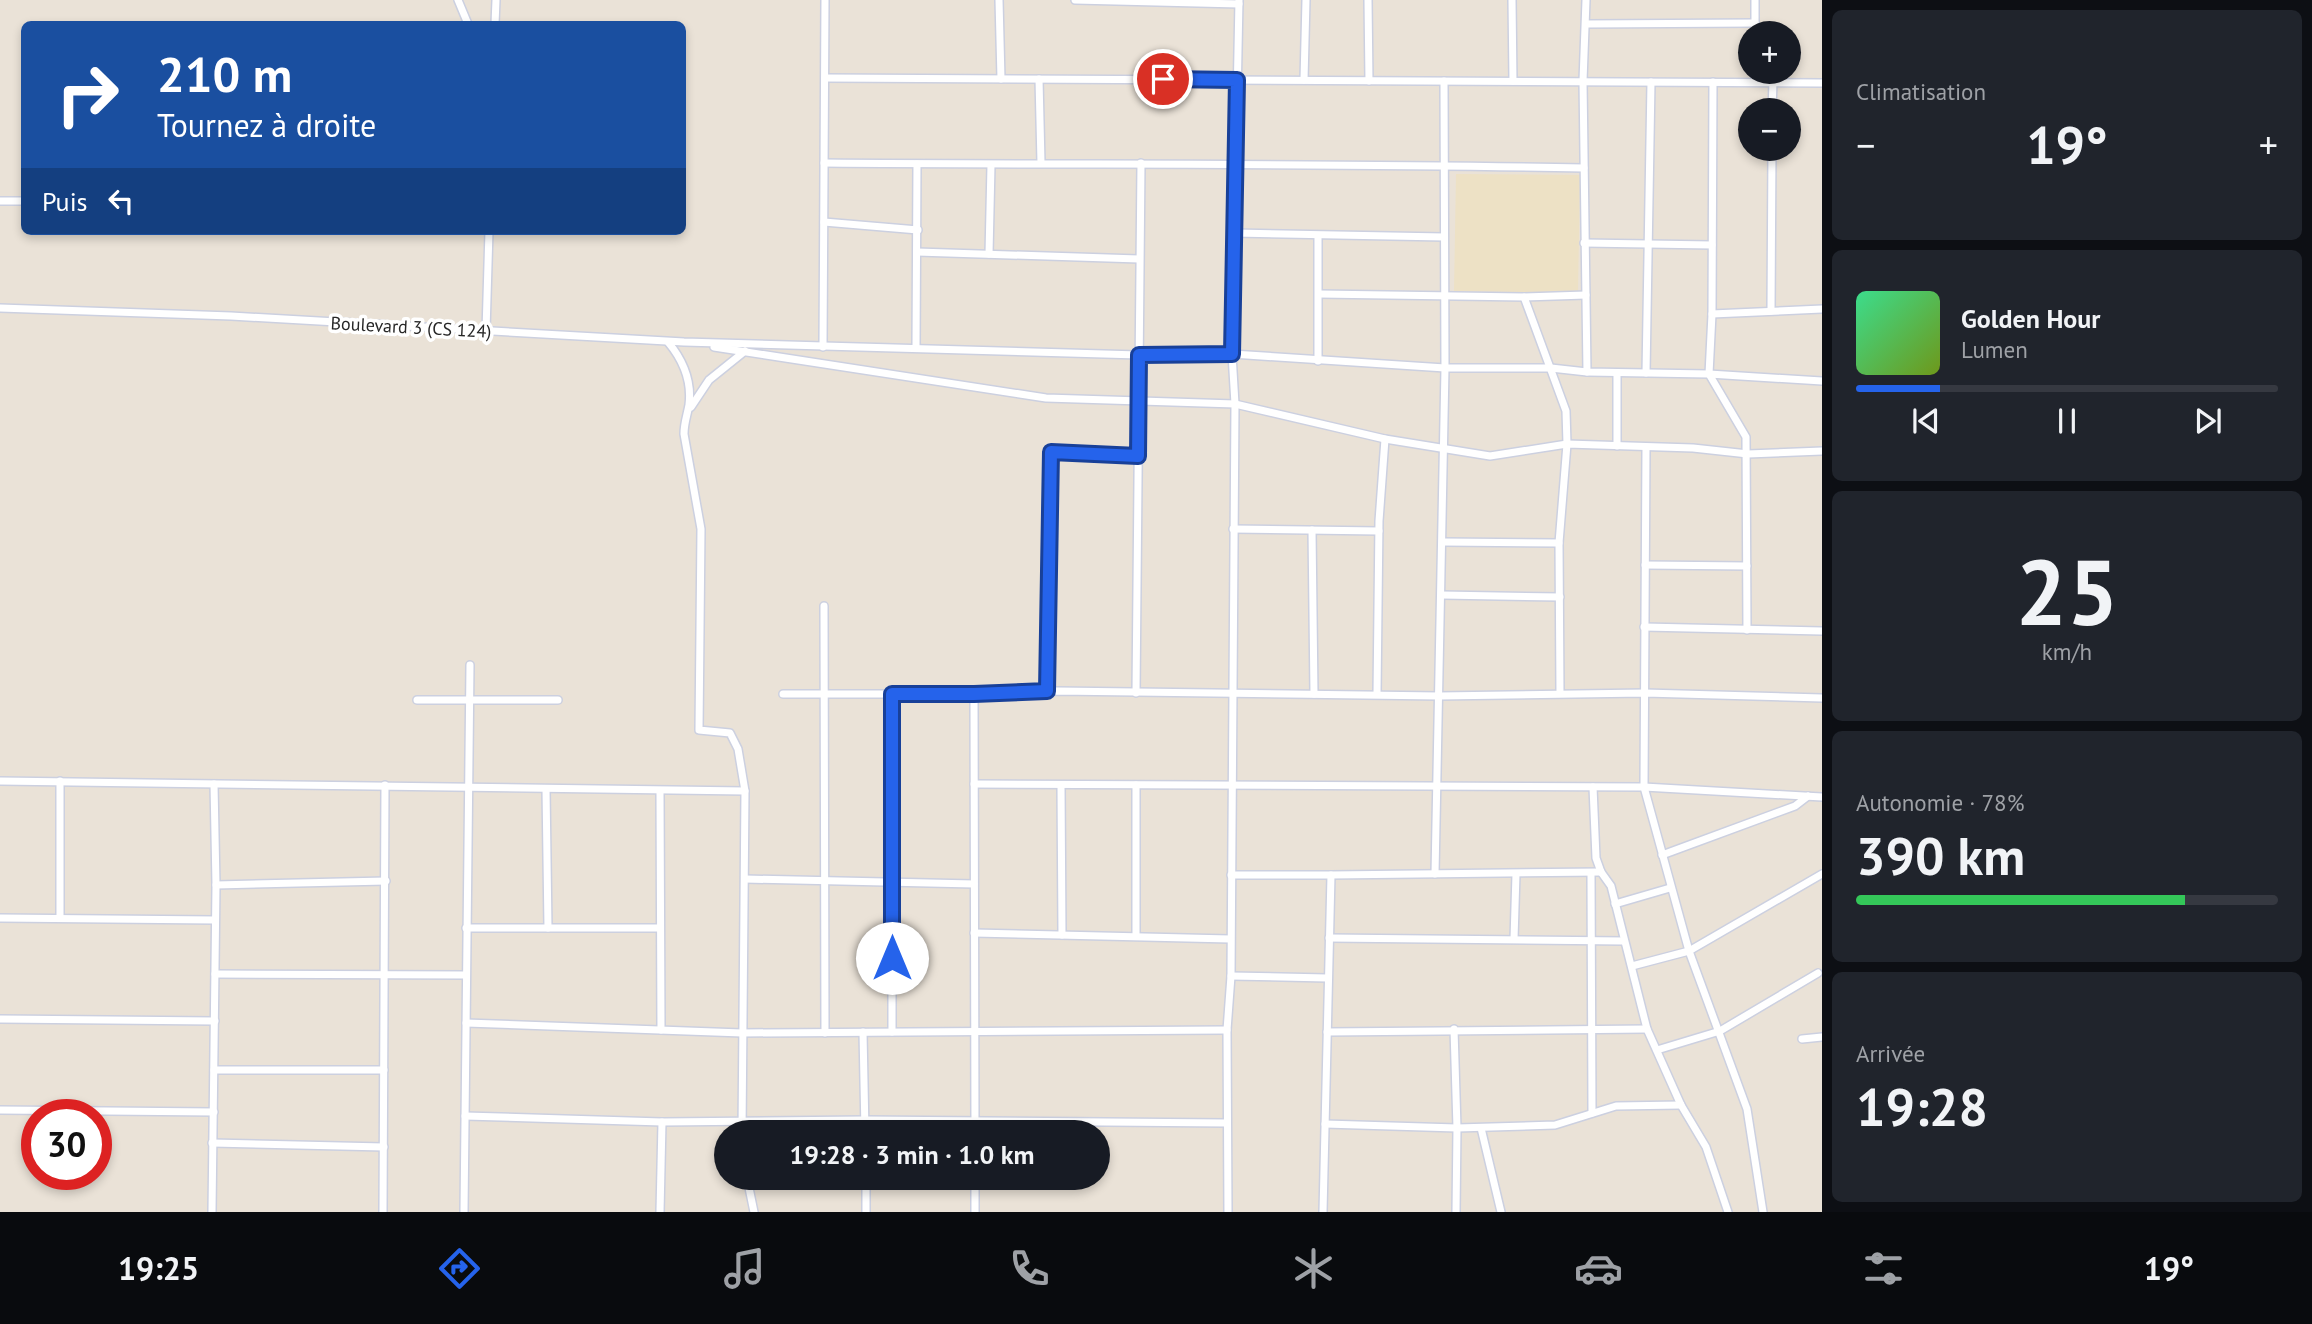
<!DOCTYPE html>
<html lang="fr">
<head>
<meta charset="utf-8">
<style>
	:root { --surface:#171b24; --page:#20242c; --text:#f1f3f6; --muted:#9ea1a6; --line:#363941; --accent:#2563eb }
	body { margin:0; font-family:"PT Sans",sans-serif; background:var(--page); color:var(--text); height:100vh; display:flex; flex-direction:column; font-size:26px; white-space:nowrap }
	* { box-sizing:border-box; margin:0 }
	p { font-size:23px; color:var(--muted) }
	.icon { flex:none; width:38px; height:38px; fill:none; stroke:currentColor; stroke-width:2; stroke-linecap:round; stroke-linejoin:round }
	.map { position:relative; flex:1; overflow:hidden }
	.side { display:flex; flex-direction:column; gap:10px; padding:10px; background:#0d0f14; width:490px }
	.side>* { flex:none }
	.banner { position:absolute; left:21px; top:21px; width:665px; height:214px; border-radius:10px; box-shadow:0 4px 10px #0003; background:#1a4fa0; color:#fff; overflow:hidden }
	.controls { position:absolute; left:1738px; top:21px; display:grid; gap:14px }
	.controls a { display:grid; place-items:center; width:63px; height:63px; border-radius:50%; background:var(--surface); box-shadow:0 4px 10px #0003; font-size:35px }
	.speed { position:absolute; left:21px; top:1099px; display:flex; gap:14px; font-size:35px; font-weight:700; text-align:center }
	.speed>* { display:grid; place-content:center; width:91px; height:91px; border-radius:50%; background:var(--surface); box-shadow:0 4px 10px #0003; line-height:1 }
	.speed .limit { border:10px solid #d22; background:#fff; color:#111 }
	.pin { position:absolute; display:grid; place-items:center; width:60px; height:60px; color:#fff; margin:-30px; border:4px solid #fff; border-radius:50%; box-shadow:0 2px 7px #0007 }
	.me { position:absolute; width:77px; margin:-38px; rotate:0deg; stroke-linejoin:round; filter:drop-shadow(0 0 5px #0008) }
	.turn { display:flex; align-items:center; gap:24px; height:147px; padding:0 21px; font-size:32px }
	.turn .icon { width:91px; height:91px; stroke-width:2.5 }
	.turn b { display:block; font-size:49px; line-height:60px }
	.then { display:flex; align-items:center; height:66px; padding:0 21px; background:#0003; gap:14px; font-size:26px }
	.big { font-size:52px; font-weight:600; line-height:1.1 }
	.side .widget { flex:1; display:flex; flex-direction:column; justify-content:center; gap:10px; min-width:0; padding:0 24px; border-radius:10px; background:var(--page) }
	.side .dial { align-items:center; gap:0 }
	.dial b { font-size:91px; line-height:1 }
	.song { display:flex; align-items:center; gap:21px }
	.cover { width:84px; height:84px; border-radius:10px; background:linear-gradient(135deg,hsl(150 70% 55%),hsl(80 70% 35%)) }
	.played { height:7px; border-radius:4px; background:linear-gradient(90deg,var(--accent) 20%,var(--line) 20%) }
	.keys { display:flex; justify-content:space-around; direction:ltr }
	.heat { display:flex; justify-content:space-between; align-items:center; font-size:38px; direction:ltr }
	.charge { height:10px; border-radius:5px; background:linear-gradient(90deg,#34c759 78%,var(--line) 0) }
	.trip { position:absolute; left:714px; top:1120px; width:396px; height:70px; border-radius:35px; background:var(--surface); box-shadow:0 4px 10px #0003; font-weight:600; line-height:70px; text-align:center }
	.menu { display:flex; height:112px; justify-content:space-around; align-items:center; background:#090b0e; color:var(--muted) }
	.menu .icon { width:49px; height:49px }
	.menu .current { color:var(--accent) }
	.menu b { font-size:32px; color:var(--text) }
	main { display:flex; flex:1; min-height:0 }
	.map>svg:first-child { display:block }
</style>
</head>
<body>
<main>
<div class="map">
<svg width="1822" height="1212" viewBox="0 0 1822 1212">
	<rect width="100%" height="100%" fill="#eae2d7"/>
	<!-- education -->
	<path fill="#ede1c5" d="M 1456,174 L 1580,175 L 1578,293 L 1454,291 Z"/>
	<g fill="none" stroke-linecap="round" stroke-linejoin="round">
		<!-- minor casing -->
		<g stroke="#ccd0e0" stroke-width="10">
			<g id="minor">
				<path d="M 458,0 L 468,24"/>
				<path d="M 999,0 L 1001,79"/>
				<path d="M 1075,0 L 1239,4"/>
				<path d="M 1368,0 L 1369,81"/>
				<path d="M 1512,0 L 1513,81"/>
				<path d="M 1586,0 L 1583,81 L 1587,372"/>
				<path d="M 495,24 L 496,0"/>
				<path d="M 1586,24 L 1755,23"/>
				<path d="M 1755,33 L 1755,0"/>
				<path d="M 825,78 L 1822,83"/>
				<path d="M 1039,79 L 1041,163"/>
				<path d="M 1304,80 L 1306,0"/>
				<path d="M 1713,82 L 1712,314 L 1709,374 L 1746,437 L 1747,630"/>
				<path d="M 1755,82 L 1755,72"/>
				<path d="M 1772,110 L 1773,82"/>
				<path d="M 824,163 C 1077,165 1331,163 1584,168"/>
				<path d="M 0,201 L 24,201"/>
				<path d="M 824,222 L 918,230"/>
				<path d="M 1234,233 L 1444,237"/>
				<path d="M 1318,236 L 1318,361"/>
				<path d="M 1584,243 L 1712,245"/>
				<path d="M 917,252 L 1139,259"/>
				<path d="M 989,254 L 991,165"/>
				<path d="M 1319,294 L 1524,297 L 1586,295"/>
				<path d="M 1524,297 L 1566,411 L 1567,444 L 1559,543 L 1560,693"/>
				<path d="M 0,308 L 231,316 L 684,342 L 1139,355 L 1232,354 L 1445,368 L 1551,368 L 1587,372 L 1709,374 L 1822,381"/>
				<path d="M 1771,311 L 1772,149"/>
				<path d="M 1712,314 L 1822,309"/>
				<path d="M 486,331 L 489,231"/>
				<path d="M 668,342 C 683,360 692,381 689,405 C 687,416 684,423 684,434 L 701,529 L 699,730 L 730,733 L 738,749 L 745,791 L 742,1132"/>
				<path d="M 714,347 L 1046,398 L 1235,404 L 1385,439 L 1490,456 L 1567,444 L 1693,448 L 1748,454 L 1822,451"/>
				<path d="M 823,347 L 825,0"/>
				<path d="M 916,348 L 917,164"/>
				<path d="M 1617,373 L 1617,446"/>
				<path d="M 1646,373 L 1651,82"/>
				<path d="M 691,407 L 709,380 L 745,351"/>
				<path d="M 1646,448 L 1644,787 L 1689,951 L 1747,1109 L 1763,1212"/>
				<path d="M 1233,529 L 1379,531"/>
				<path d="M 1312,530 L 1314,694"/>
				<path d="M 1443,542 L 1559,543"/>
				<path d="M 1645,565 L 1747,566"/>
				<path d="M 1442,595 L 1560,597"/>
				<path d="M 824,606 L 825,1033"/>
				<path d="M 1644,627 L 1822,631"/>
				<path d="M 1047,691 L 1051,452 L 1138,456"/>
				<path d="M 1136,693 L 1141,163"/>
				<path d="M 783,694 L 974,694 L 1057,691 L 1439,696 L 1645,693 L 1822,698"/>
				<path d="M 974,694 L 975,1132"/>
				<path d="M 1377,694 L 1379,521 L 1385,439"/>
				<path d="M 417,700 L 558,700"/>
				<path d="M 0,781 L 745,791"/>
				<path d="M 60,781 L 60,918"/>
				<path d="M 974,784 L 1644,787 L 1822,797"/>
				<path d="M 1061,785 L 1062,935"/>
				<path d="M 1593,787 L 1596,858 L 1601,872 L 1611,886 L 1647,1029 L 1681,1105 L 1706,1147 L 1728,1212"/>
				<path d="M 546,789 L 548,928"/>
				<path d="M 660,791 L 661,1030"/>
				<path d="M 1662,855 L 1795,806 L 1808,796"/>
				<path d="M 1591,873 L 1592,1113"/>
				<path d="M 1435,874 L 1445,368 L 1444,81"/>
				<path d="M 1231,875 L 1331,875 L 1323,1212"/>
				<path d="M 1331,875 L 1601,872"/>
				<path d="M 745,879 L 974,884"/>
				<path d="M 216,885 L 386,881"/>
				<path d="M 1615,904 L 1670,888"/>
				<path d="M 0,918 L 215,920"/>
				<path d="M 466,928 L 660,928"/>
				<path d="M 974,933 L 1230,939"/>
				<path d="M 1136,936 L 1136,785"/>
				<path d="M 1329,938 L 1624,941"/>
				<path d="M 1514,939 L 1516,874"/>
				<path d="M 1632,966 L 1689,951 L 1822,874"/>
				<path d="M 215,974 L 466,975"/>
				<path d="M 1231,976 L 1327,978"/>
				<path d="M 0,1019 L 215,1021"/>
				<path d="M 466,1023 L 742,1033 L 1227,1030"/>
				<path d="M 1454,1029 L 1457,1128 L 1456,1212"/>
				<path d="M 863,1032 L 865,1132"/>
				<path d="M 892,1032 L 892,694"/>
				<path d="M 1327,1032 L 1647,1029"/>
				<path d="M 1802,1039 L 1822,1037"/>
				<path d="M 1657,1050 L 1720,1031 L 1818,973"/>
				<path d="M 214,1070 L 384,1070"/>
				<path d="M 0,1110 L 214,1112"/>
				<path d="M 465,1116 L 662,1122 L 865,1120 L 1227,1123"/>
				<path d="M 1325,1124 L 1457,1128 L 1555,1125 L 1616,1106 L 1681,1105"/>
				<path d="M 1481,1128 L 1501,1212"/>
				<path d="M 212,1143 L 384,1147"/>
				<path d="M 747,1178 L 754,1212"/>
				<path d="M 866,1178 L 866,1212"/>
				<path d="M 975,1178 L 975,1212"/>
				<path d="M 212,1212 L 216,885 L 214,784"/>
				<path d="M 383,1212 L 385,785"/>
				<path d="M 464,1212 L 470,665"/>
				<path d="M 660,1212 L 662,1122"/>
				<path d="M 1228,1212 L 1227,1030 L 1231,976 L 1235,404 L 1232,354 L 1239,0"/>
			</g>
		</g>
		<!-- minor -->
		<use href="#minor" stroke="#fff" stroke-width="7"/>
	</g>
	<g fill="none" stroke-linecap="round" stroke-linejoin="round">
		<!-- route casing -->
		<g stroke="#184099" stroke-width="18">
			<path id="route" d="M 892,958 L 892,694 L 974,694 L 1047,691 L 1051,452 L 1138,456 L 1139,355 L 1232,354 L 1237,80 L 1163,79"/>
		</g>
		<!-- route -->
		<use href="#route" stroke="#2563eb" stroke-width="12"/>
	</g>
	<g text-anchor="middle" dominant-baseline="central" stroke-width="7" stroke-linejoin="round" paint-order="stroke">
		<!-- street labels -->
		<g font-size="18" fill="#262626" stroke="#fff">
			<text transform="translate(411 327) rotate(3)">Boulevard 3 (CS 124)</text>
		</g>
	</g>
</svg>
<div class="controls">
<a>+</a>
<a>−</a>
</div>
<div class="speed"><div class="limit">30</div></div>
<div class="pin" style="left:1163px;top:79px;background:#d93025"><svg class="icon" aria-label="arrive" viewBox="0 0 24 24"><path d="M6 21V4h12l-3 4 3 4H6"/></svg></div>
<svg class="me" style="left:892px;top:958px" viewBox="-20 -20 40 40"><circle r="19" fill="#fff"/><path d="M0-13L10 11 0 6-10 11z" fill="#2563eb"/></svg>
<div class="trip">19:28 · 3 min · 1.0 km</div>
<div class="banner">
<div class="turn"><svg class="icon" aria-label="right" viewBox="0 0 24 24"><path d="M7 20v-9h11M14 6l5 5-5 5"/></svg><div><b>210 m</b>Tournez à droite</div></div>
<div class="then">Puis<svg class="icon" aria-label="left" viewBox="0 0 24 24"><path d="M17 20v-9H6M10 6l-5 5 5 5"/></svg></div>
</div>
</div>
<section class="side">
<div class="widget"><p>Climatisation</p>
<div class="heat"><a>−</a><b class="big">19°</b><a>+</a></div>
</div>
<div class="widget">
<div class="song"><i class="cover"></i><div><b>Golden Hour</b><p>Lumen</p></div></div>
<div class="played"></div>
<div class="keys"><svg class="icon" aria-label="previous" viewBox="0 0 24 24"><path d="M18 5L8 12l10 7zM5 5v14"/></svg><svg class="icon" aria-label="pause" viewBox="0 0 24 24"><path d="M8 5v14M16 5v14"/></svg><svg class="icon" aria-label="next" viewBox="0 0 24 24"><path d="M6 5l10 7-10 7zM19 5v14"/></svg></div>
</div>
<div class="widget dial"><b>25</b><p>km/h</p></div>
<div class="widget"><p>Autonomie · 78%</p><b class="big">390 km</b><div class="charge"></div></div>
<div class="widget"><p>Arrivée</p><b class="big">19:28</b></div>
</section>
</main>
<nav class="menu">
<b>19:25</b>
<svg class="icon current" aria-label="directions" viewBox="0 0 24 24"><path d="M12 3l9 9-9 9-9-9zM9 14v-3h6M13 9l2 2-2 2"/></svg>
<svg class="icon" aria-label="music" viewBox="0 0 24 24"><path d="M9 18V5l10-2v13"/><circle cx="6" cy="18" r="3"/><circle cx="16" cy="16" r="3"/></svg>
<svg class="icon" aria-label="phone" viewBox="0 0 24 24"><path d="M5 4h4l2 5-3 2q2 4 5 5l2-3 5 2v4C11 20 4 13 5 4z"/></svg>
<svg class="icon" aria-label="climate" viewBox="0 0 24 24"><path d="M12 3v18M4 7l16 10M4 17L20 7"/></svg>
<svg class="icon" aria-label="car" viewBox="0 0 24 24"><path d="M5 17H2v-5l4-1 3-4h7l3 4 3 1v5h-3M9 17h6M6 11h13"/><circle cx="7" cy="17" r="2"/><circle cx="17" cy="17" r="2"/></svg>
<svg class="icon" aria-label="filters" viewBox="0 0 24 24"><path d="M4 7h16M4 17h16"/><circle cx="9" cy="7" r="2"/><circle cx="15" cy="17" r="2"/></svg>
<b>19°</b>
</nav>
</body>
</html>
